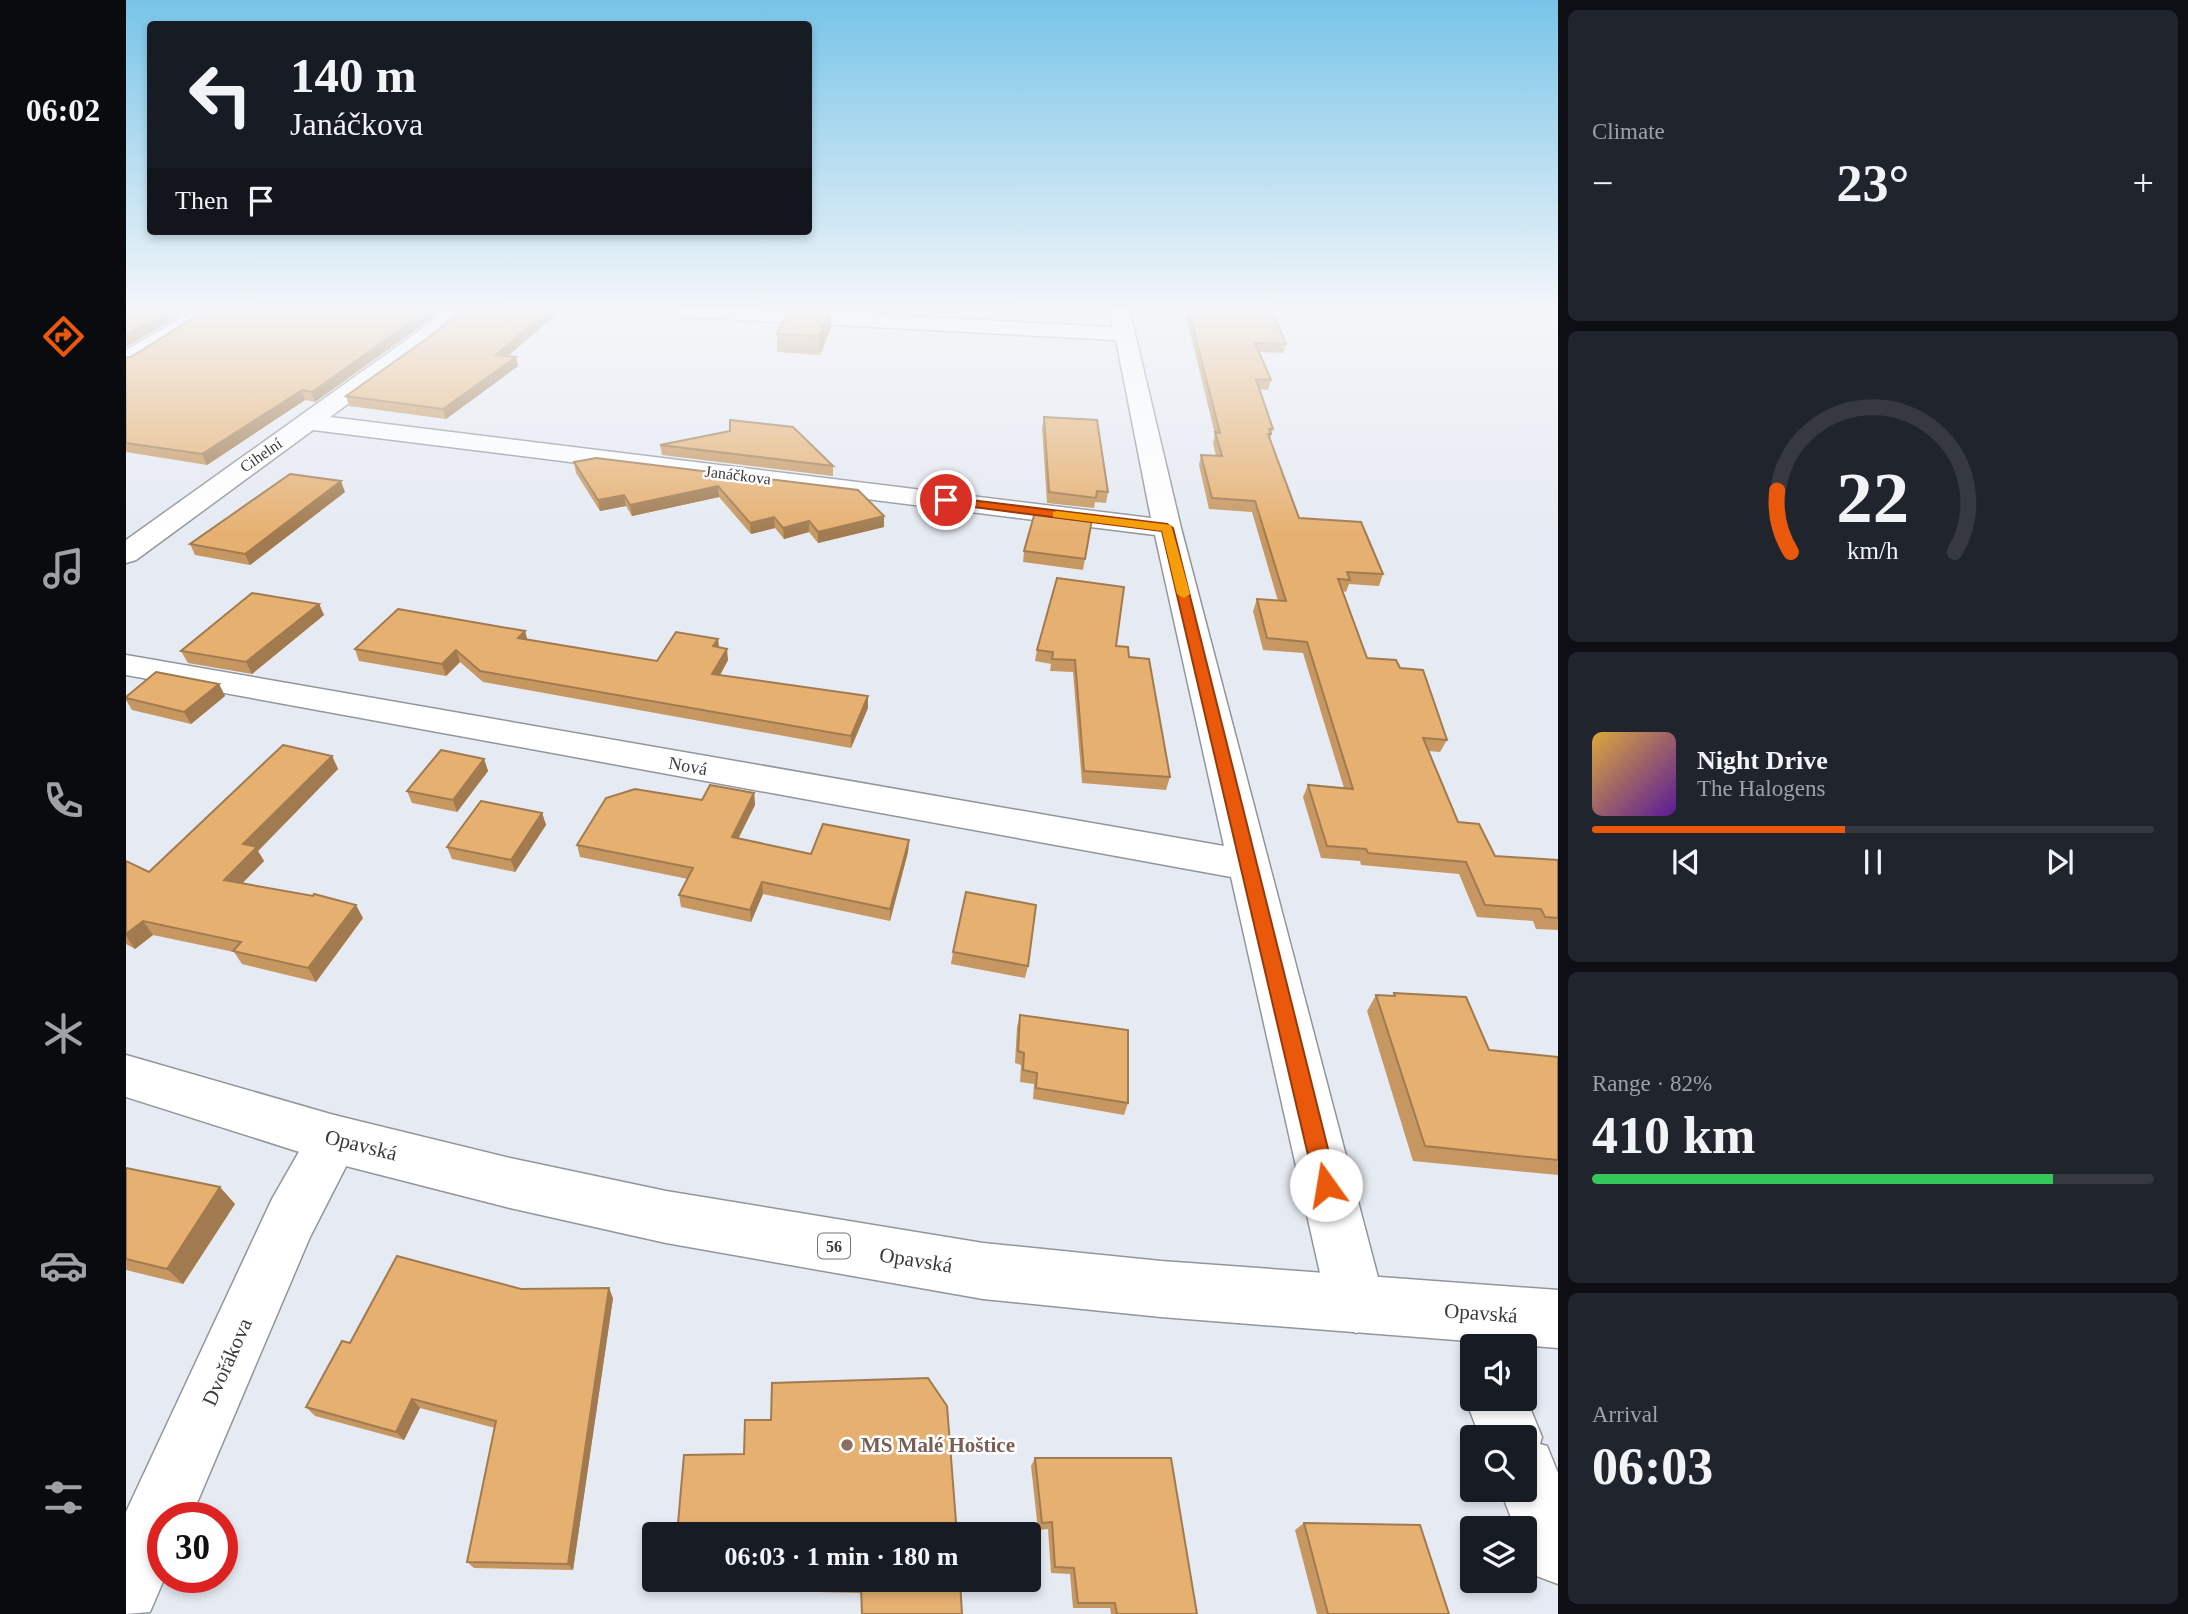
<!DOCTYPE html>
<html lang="en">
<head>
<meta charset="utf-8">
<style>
	:root { --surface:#171b24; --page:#20242c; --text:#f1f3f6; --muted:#9ea1a6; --line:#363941; --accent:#ea580c }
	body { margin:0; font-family:"Times New Roman",serif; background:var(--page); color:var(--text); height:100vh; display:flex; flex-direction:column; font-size:26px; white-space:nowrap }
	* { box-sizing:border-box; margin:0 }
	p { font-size:23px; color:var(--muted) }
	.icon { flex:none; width:38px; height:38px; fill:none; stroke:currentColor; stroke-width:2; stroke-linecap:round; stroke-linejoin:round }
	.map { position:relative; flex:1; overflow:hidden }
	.drawer { display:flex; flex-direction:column; gap:10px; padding:10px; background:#0d0f14; width:630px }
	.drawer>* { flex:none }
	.banner { position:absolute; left:21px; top:21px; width:665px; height:214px; border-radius:7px; box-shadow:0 4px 10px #0003; background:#171b24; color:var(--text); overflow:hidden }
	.controls { position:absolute; left:1334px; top:1334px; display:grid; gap:14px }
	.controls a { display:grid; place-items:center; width:77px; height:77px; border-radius:7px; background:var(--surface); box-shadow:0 4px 10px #0003; font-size:35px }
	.speed { position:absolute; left:21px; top:1502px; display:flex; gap:14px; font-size:35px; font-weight:700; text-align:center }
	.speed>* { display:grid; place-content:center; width:91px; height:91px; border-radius:50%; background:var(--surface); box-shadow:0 4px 10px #0003; line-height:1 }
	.speed .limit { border:10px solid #d22; background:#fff; color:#111 }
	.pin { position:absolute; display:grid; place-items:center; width:60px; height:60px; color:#fff; margin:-30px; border:4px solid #fff; border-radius:50%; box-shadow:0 2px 7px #0007 }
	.me { position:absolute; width:77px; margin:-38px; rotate:347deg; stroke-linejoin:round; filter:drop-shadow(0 0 5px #0008) }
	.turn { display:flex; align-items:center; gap:24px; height:147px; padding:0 28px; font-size:32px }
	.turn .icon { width:91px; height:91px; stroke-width:2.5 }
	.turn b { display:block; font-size:49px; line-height:60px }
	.then { display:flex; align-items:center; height:66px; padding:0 28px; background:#0003; gap:14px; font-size:26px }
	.big { font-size:52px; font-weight:800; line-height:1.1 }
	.drawer .card { flex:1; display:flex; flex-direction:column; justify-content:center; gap:10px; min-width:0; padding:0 24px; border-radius:10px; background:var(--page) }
	.drawer .dial { align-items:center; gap:0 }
	.dial svg { height:182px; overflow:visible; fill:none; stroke:var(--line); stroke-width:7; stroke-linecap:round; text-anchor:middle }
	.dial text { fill:var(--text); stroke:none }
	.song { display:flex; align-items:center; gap:21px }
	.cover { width:84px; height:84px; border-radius:10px; background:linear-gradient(135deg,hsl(40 70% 55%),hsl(270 70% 35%)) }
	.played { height:7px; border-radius:4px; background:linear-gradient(90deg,var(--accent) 45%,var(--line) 45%) }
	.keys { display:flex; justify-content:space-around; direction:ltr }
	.heat { display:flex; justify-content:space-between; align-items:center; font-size:38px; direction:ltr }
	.charge { height:10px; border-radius:5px; background:linear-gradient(90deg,#34c759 82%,var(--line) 0) }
	.trip { position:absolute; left:516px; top:1522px; width:399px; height:70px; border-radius:7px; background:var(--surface); box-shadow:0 4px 10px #0003; font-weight:800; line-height:70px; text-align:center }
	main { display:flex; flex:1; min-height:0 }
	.dock { display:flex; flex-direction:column; width:126px; justify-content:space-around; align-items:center; background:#090b0e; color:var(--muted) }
	.dock .icon { width:49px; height:49px }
	.dock .on { color:var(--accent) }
	.dock b { font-size:32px; color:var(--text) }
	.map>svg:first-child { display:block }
</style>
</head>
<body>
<main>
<nav class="dock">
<b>06:02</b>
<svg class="icon on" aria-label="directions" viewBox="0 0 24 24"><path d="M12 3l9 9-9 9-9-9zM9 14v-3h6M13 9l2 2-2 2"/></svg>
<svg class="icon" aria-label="music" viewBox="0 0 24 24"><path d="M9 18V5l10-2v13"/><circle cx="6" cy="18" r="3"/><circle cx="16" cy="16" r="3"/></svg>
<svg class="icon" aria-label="phone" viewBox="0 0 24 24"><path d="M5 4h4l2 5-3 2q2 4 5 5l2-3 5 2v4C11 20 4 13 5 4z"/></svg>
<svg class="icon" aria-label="climate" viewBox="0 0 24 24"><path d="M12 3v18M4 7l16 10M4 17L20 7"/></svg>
<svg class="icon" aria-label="car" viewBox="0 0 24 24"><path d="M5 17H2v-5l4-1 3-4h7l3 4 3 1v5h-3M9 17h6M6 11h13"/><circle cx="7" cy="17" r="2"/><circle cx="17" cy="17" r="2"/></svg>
<svg class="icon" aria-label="filters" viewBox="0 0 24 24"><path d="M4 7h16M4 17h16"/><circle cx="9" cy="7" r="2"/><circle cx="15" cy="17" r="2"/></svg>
</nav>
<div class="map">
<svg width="1432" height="1614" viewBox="0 0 1432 1614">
	<rect width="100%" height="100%" fill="#e6eaf2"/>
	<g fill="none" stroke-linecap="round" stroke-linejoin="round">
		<!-- minor casing -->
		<g stroke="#91959c" stroke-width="3">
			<g id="minor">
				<path d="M 72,308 L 96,308 L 8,364 L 0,365 L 0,350 Z"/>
				<path d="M 325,308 L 348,308 L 304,344 L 204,417 L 1025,518 L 990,340 L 559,317 L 549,311 L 551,308 L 620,308 L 987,327 L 983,308 L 1003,308 L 1055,528 L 1259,1304 L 1250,1324 L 1230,1333 L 1210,1324 L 1201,1304 L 1105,877 L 0,675 L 0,655 L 1098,846 L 1029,535 L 187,430 L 10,560 L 0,563 L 0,540 Z"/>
				<path d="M 208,1115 L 226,1122 L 234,1139 L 184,1237 L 65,1517 L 37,1517 L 37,1577 L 39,1577 L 24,1612 L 0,1614 L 0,1512 L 146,1199 L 190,1122 Z"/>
				<path d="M 1346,1383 L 1346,1398 L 1398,1398 L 1398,1393 L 1416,1437 L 1414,1444 L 1421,1446 L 1432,1473 L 1432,1584 L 1408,1575 L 1398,1550 L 1398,1528 L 1389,1528 L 1374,1489 L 1398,1489 L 1398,1437 L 1354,1437 L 1339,1398 Z"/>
			</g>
		</g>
		<!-- major casing -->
		<g stroke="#91959c" stroke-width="3">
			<path id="major" d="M 0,1055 L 208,1115 L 384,1158 L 540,1191 L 857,1243 L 1035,1261 L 1432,1290 L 1432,1348 L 1035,1317 L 857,1299 L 540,1243 L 384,1208 L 208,1163 L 0,1097 Z"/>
		</g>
		<!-- minor -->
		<use href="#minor" fill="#fff" fill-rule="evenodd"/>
		<!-- major -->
		<use href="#major" fill="#fff" fill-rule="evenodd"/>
	</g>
	<!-- wall -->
	<g fill="#c69761">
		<path d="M 83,308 L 320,308 L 189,402 L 179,400 L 81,465 L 0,452 L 0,357 L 5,357 Z"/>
		<path d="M 339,308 L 438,308 L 382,356 L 390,357 L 392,366 L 320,419 L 223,406 L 220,396 L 303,337 Z"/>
		<path d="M 663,308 L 713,308 L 712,310 L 705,310 L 705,327 L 694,355 L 651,352 L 651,334 Z"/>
		<path d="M 1058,308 L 1145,308 L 1160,344 L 1157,353 L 1133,352 L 1145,380 L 1142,390 L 1134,389 L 1147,429 L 1144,439 L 1173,518 L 1257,574 L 1253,586 L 1223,584 L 1220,592 L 1217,591 L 1241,658 L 1274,668 L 1321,740 L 1314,752 L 1302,751 L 1332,822 L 1369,856 L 1432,860 L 1432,930 L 1410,929 L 1407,921 L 1351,917 L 1333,874 L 1235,865 L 1234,861 L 1195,858 L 1177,797 L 1182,785 L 1218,788 L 1177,653 L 1137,650 L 1127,611 L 1131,599 L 1152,601 L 1126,512 L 1083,509 L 1073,465 L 1075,455 L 1090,456 L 1087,443 L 1089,434 Z"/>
		<path d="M 918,417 L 982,492 L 980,503 L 969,502 L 968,508 L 921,503 L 916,428 Z"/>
		<path d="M 604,431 L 707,466 L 707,476 L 536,455 L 534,445 Z"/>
		<path d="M 448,462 L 758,516 L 758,527 L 692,543 L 683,532 L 658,539 L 649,528 L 625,534 L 593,497 L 506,516 L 500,506 L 474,511 L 450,473 Z"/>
		<path d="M 219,492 L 124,565 L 69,555 L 64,544 Z"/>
		<path d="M 966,519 L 957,570 L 897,562 L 898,551 Z"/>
		<path d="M 193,604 L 198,615 L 126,674 L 62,663 L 55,651 Z"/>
		<path d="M 399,631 L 401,640 L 531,661 L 592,639 L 593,647 L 602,660 L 594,675 L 742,696 L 742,708 L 725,748 L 357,682 L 334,662 L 320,676 L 233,661 L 229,649 Z"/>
		<path d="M 990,646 L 1003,657 L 1044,777 L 1040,790 L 956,783 L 947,672 L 924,671 L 925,664 L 909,661 L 911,650 Z"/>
		<path d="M 93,684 L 99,696 L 65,724 L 6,710 L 0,700 L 0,697 Z"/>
		<path d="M 206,756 L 212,769 L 132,851 L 138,861 L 116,883 L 237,918 L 190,982 L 116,964 L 108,952 L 27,935 L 9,949 L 0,944 L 0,861 L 23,872 Z"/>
		<path d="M 358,759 L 362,771 L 331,812 L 286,803 L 281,791 Z"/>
		<path d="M 628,793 L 629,805 L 612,839 L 685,854 L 783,840 L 782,852 L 764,921 L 637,894 L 625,922 L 555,907 L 553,895 L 562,879 L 454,857 L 451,845 L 576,800 Z"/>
		<path d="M 416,813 L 420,825 L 389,872 L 326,859 L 321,847 Z"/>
		<path d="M 827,952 L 902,966 L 899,978 L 825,964 Z"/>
		<path d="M 1268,993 L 1363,1050 L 1432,1057 L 1432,1175 L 1287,1161 L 1241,1011 L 1250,995 L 1266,996 Z"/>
		<path d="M 894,1015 L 1002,1103 L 998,1115 L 907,1099 L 908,1084 L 894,1082 L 895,1065 L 889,1063 L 891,1027 Z"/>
		<path d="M 0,1168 L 109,1204 L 57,1284 L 0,1270 Z"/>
		<path d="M 395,1289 L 487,1298 L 447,1570 L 348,1568 L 341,1562 L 369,1428 L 294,1408 L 278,1440 L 189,1416 L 180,1407 L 224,1343 Z"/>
		<path d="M 909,1458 L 1071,1614 L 985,1614 L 984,1608 L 947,1608 L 944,1574 L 925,1573 L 922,1529 L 912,1530 L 905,1466 Z"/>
		<path d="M 1178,1523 L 1323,1614 L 1191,1614 L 1169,1530 Z"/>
		<path d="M 834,1580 L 836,1614 L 736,1614 L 735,1593 L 550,1589 L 547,1583 Z"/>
	</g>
	<!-- shaded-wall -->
	<g fill="#a17b4f">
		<path d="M 47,308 L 66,308 L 0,347 L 0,335 Z"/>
		<path d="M 305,308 L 320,308 L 189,402 L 186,392 Z"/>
		<path d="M 426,308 L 438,308 L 372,364 L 370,355 Z"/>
		<path d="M 705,309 L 705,327 L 694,355 L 693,336 Z"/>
		<path d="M 390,357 L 392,366 L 320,419 L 317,409 Z"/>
		<path d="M 176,390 L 179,400 L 81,465 L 76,454 Z"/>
		<path d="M 215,481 L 219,492 L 124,565 L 119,554 Z"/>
		<path d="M 592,486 L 593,497 L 506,516 L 504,505 Z"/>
		<path d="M 498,495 L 500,506 L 474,511 L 472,500 Z"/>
		<path d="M 758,516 L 758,527 L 692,543 L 692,532 Z"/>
		<path d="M 648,517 L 649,528 L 625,534 L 624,523 Z"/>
		<path d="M 683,521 L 683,532 L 658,539 L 657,528 Z"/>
		<path d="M 193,604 L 198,615 L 126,674 L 120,662 Z"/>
		<path d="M 399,631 L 402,642 L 392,638 Z"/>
		<path d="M 592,639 L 593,650 L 587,646 Z"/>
		<path d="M 601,649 L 602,660 L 588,686 L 586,674 Z"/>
		<path d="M 330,650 L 334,662 L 320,676 L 316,664 Z"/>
		<path d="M 93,684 L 99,696 L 65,724 L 58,712 Z"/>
		<path d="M 742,696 L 742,708 L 725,748 L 725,736 Z"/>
		<path d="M 206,756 L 212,769 L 132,851 L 138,861 L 106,894 L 98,880 L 117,844 Z"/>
		<path d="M 358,759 L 362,771 L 331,812 L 327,800 Z"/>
		<path d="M 628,793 L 629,805 L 607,849 L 606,837 Z"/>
		<path d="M 416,813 L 420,825 L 389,872 L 385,860 Z"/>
		<path d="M 783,840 L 782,852 L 764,921 L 764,909 Z"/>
		<path d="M 636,882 L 637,894 L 625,922 L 624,910 Z"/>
		<path d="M 230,905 L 237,918 L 190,982 L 182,968 Z"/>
		<path d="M 17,921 L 27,935 L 9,949 L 0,936 L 0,934 Z"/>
		<path d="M 94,1187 L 109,1204 L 57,1284 L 41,1269 Z"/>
		<path d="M 483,1288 L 487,1298 L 447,1570 L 442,1564 Z"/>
		<path d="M 286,1399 L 294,1408 L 278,1440 L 270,1432 Z"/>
	</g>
	<!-- building -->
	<g fill="#e6b071" stroke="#a17b4f" stroke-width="2">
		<path d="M 0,308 L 47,308 L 0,335 L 0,310 L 3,309 Z"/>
		<path d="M 83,308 L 305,308 L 186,392 L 176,390 L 76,454 L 0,443 L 0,357 L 5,357 Z"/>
		<path d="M 339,308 L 426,308 L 370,355 L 390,357 L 317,409 L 220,396 L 303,337 Z"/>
		<path d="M 663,308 L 681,308 L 705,309 L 693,336 L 651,334 Z"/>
		<path d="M 1062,308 L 1145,308 L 1160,344 L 1129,343 L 1145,380 L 1130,379 L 1147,429 L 1143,429 L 1145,434 L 1142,434 L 1173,518 L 1235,522 L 1257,574 L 1221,572 L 1224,580 L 1212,579 L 1241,658 L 1270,660 L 1274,668 L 1297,670 L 1321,740 L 1297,738 L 1332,822 L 1353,824 L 1369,856 L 1432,860 L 1432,918 L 1419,917 L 1415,909 L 1359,905 L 1340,862 L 1242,853 L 1240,849 L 1201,846 L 1182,785 L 1227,789 L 1181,642 L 1141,638 L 1131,599 L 1160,601 L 1129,501 L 1086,498 L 1075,455 L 1096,456 L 1089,432 L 1094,433 Z"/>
		<path d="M 918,417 L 971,420 L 982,492 L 971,491 L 970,498 L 923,492 Z"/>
		<path d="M 604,420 L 667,427 L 707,466 L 534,445 L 604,431 Z"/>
		<path d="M 470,458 L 732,490 L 758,516 L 692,532 L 683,521 L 657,528 L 648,517 L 624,523 L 592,486 L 504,505 L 498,495 L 472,500 L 448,462 Z"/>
		<path d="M 164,474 L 215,481 L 119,554 L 64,544 Z"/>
		<path d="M 909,512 L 966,519 L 959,559 L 898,551 Z"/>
		<path d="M 931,578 L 998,587 L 990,646 L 1002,647 L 1003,657 L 1023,659 L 1044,777 L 958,771 L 949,660 L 926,659 L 927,652 L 911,650 Z"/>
		<path d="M 126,593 L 193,604 L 120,662 L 55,651 Z"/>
		<path d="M 272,609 L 399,631 L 392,638 L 531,661 L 550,632 L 592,639 L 587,646 L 601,649 L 586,674 L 742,696 L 725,736 L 354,671 L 330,650 L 316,664 L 229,649 Z"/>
		<path d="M 30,672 L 93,684 L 58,712 L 0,698 L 0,697 Z"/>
		<path d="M 157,745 L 206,756 L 117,844 L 131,847 L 98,880 L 187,896 L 188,894 L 230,905 L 182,968 L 107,951 L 115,942 L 17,921 L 0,934 L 0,861 L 23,872 Z"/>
		<path d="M 315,750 L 358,759 L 327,800 L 281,791 Z"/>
		<path d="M 584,785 L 628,793 L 606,837 L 685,854 L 697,824 L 783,840 L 764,909 L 636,882 L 624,910 L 553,895 L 567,868 L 451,845 L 480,798 L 509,789 L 576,800 Z"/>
		<path d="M 355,801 L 416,813 L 385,860 L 321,847 Z"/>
		<path d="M 840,892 L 910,905 L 902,966 L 827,952 Z"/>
		<path d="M 1268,993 L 1340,997 L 1363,1050 L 1432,1057 L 1432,1160 L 1299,1146 L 1250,995 L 1269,996 Z"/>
		<path d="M 894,1015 L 1002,1030 L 1002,1103 L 910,1088 L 911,1073 L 897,1070 L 898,1053 L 892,1051 Z"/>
		<path d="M 0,1168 L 94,1187 L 41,1269 L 0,1259 Z"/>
		<path d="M 271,1256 L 395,1289 L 483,1288 L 442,1564 L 341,1562 L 370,1421 L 286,1399 L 270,1432 L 180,1407 L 216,1341 L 224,1343 Z"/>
		<path d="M 802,1378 L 821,1406 L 831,1535 L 551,1535 L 558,1455 L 618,1454 L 619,1420 L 645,1420 L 646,1383 Z"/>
		<path d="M 909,1458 L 1045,1458 L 1071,1614 L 991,1614 L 989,1603 L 952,1603 L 948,1568 L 929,1567 L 926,1522 L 916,1523 Z"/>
		<path d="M 1178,1523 L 1294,1525 L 1323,1614 L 1202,1614 Z"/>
		<path d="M 547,1580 L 834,1580 L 836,1614 L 736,1614 L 735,1587 L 547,1583 Z"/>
	</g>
	<!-- sky -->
	<linearGradient id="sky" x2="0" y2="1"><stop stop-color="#77c4e8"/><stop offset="0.58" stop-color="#f4f6f9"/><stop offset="1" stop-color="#f4f6f9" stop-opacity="0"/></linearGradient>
	<rect width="1432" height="534" fill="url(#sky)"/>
	<!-- route -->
	<path fill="#ea580c" stroke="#983908" stroke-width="2" d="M 820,497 L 1041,524 L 1047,528 L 1211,1185 L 1208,1192 L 1200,1195 L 1192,1192 L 1189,1185 L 1036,531 L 816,503 L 816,498 Z"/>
	<!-- slow -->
	<path fill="#f59e0b" d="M 931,511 L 1045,525 L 1064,594 L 1058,598 L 1051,594 L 1036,531 L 927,517 L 927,512 Z"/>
	<!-- markers -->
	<circle fill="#8d6e63" stroke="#fff" stroke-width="2.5" cx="721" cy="1445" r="7"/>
	<g text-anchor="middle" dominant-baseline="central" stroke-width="5" stroke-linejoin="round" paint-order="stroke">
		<!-- far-street labels -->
		<g font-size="16" fill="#3a3b3e" stroke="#fff">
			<text transform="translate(135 455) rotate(-35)">Cihelní</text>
			<text transform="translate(612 475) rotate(7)">Janáčkova</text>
		</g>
		<!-- shield labels -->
		<rect fill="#fff" stroke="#757678" stroke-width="2" x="692" y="1233.5" width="32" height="25" rx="5"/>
		<g font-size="16" font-weight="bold" fill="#3a3b3e">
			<text x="708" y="1246">56</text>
		</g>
		<!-- street labels -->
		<g font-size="18" fill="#3a3b3e" stroke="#fff">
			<text transform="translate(562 766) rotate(10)">Nová</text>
		</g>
		<!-- near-street labels -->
		<g font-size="21" fill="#3a3b3e" stroke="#fff">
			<text transform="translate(235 1145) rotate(14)">Opavská</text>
			<text transform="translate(790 1260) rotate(9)">Opavská</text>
			<text transform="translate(1355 1313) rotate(4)">Opavská</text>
			<text transform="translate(101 1362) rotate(-66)">Dvořákova</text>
		</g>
		<!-- near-education labels -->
		<g font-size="21" font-weight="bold" fill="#785e54" stroke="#fff" text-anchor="start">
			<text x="735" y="1445">MS Malé Hoštice</text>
		</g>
	</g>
</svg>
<div class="controls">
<a><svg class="icon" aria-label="sound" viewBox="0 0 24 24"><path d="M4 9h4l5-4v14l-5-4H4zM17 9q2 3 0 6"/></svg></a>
<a><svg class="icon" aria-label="search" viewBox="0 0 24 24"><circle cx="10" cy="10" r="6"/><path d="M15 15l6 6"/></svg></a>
<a><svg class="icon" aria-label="layers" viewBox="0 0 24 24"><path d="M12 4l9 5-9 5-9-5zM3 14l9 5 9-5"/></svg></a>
</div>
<div class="speed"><div class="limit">30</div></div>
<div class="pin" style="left:820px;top:500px;background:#d93025"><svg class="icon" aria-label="arrive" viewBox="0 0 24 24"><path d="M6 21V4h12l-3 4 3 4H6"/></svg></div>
<svg class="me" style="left:1200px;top:1185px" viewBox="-20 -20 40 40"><circle r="19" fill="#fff"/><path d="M0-13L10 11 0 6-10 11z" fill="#ea580c"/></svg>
<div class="trip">06:03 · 1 min · 180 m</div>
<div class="banner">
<div class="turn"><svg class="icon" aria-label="left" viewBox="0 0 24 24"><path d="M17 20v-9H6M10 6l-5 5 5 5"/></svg><div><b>140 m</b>Janáčkova</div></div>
<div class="then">Then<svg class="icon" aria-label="arrive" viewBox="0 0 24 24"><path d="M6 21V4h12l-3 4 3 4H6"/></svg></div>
</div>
</div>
<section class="drawer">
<div class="card"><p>Climate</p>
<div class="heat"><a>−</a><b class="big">23°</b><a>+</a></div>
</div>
<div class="card dial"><svg viewBox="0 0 100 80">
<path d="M14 69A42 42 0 1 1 86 69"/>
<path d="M14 69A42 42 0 0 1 8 42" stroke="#ea580c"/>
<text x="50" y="56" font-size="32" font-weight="700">22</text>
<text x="50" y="72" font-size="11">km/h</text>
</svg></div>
<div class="card">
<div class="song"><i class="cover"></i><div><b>Night Drive</b><p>The Halogens</p></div></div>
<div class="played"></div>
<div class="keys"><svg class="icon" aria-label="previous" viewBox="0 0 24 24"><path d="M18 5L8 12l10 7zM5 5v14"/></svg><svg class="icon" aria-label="pause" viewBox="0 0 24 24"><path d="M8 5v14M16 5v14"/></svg><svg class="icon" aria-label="next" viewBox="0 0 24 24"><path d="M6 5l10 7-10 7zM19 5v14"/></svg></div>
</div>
<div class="card"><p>Range · 82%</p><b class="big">410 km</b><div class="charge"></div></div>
<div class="card"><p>Arrival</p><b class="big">06:03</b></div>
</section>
</main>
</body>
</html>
